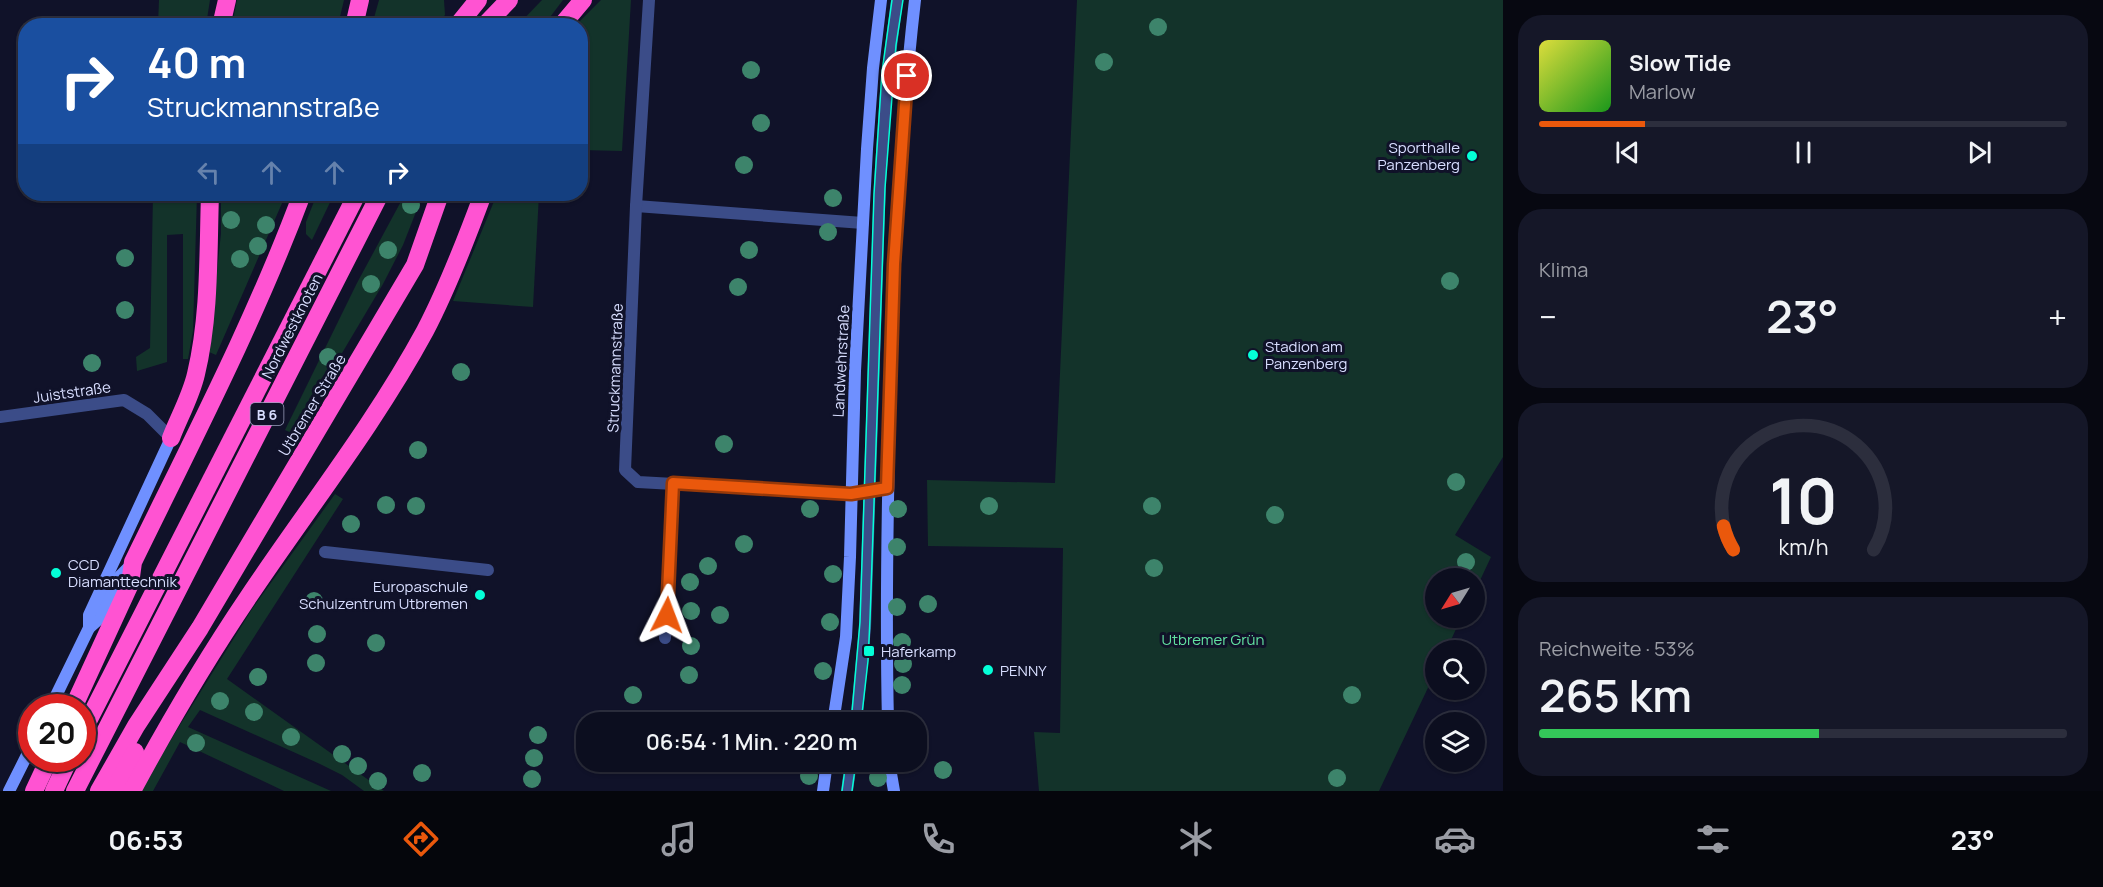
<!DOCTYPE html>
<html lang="de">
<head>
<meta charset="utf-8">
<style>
	:root { --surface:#0c0e1f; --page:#151728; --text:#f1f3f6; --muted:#9a9ca4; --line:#2c2e3d; --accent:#ea580c }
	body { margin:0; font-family:Manrope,sans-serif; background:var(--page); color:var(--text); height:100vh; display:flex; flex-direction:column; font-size:22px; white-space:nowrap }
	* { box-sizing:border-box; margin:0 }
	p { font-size:20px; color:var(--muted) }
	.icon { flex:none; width:33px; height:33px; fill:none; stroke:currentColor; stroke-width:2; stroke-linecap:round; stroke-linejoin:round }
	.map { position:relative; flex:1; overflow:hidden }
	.drawer { display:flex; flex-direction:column; gap:15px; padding:15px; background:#070811; width:600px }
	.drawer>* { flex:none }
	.top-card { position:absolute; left:18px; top:18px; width:570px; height:183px; border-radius:24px; box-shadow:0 2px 4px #0004,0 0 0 2px var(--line); background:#1a4fa0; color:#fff; overflow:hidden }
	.needle { width:39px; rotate:233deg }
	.fabs { position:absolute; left:1425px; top:568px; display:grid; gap:12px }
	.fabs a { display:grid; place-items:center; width:60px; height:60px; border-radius:50%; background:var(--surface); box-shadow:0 2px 4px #0004,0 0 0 2px var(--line); font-size:30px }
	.speed { position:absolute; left:18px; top:694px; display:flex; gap:12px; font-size:30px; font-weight:700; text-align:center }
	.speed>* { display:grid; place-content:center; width:78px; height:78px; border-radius:50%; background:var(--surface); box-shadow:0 2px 4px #0004,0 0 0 2px var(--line); line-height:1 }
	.speed .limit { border:9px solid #d22; background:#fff; color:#111 }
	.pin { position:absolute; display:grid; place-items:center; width:51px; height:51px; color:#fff; margin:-26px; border:3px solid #fff; border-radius:50%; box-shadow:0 2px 6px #0007 }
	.me { position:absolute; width:66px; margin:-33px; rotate:3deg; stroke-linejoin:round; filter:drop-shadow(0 0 4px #0008) }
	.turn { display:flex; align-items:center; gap:21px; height:126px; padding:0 30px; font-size:27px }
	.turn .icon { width:78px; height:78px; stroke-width:2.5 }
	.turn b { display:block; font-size:42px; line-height:51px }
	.lanes { display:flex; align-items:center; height:57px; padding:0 30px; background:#0003; justify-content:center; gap:30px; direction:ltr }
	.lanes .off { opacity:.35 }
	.big { font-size:45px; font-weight:600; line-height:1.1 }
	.drawer .tile { flex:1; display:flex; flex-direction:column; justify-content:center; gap:9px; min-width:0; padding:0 21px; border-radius:24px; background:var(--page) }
	.drawer .dial { align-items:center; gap:0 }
	.dial svg { height:156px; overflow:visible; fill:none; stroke:var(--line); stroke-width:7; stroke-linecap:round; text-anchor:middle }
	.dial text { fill:var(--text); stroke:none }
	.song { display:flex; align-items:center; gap:18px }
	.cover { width:72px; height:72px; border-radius:9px; background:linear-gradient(135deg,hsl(60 70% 55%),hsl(120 70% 35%)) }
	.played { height:6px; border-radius:3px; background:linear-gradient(90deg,var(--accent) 20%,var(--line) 20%) }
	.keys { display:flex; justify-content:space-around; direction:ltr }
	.heat { display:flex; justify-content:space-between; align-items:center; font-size:33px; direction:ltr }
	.charge { height:9px; border-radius:4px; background:linear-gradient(90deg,#34c759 53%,var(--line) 0) }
	.trip { position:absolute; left:576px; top:712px; width:351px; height:60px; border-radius:24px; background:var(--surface); box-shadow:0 2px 4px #0004,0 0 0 2px var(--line); font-weight:600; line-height:60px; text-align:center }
	.dock { display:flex; height:96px; justify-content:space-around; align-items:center; background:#05060c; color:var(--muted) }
	.dock .icon { width:42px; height:42px }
	.dock .selected { color:var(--accent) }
	.dock b { font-size:27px; color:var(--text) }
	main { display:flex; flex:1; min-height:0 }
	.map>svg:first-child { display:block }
</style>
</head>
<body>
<main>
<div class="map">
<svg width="1503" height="791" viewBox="0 0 1503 791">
	<rect width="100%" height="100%" fill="#101229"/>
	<!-- green -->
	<g fill="#13332a">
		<path d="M 159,0 L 210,0 L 206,25 L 158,25 Z"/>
		<path d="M 237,0 L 344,0 L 338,25 L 232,25 Z"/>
		<path d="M 379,0 L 444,0 L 445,15 L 436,25 L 372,25 Z"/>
		<path d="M 542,0 L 563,0 L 544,25 L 518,25 Z"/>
		<path d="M 601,0 L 631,0 L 622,151 L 581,150 L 580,26 L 576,25 Z"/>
		<path d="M 1077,0 L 1503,0 L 1503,457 L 1455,535 L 1491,557 L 1475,591 L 1474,579 L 1436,579 L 1436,618 L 1461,618 L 1446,651 L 1436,651 L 1435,673 L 1379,791 L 1039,791 L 1034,732 L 1060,733 L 1063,548 L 928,546 L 927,480 L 1055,483 Z"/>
		<path d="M 153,194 L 197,194 L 193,331 L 188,359 L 183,359 L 183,234 L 167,235 L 167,362 L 137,371 L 136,357 L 150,348 Z"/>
		<path d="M 221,194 L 286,194 L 216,355 L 209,352 L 221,233 Z"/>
		<path d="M 317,194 L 334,194 L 312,240 L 306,234 L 306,222 Z"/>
		<path d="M 405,194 L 423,194 L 403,245 L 383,284 L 294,434 L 285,430 L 357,283 Z"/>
		<path d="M 497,194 L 539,194 L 533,307 L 453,301 Z"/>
		<path d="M 335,494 L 343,499 L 227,679 L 384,791 L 364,791 L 342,775 L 320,764 L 200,710 L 188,727 L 331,791 L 284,791 L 180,742 L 153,791 L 139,791 L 252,609 Z"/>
	</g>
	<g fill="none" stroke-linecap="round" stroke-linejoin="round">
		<!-- lane -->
		<g stroke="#3b4c88" stroke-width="12">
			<path d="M 636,206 L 863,223"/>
			<path d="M 325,552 L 488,570"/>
			<path d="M 665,638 L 673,483"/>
			<path d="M 856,723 L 865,628 L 880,182 L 887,78 L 897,0"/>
			<path d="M 847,791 L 851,762"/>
		</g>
		<!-- street -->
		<g stroke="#3b4c88" stroke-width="12">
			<path d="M 649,0 L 636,206 L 625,470 L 638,482 L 851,494 L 887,488"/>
			<path d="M 0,417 L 124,400 L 147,414 L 171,438"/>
		</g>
		<!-- secondary -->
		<g stroke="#6f90ff" stroke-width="12">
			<path d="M 89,628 L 98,620 L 118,578 L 133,563"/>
			<path d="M 50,708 L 89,628 L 89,615 L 171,438"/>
			<path d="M 833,723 L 846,637 L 850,557 L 855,371 L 867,149 L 873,68 L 881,0"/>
			<path d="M 888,723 C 885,594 888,465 892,336 C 896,224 902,112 915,0"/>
			<path d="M 889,762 L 894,791"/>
			<path d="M 9,791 L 32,745"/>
			<path d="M 823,791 L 827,762"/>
		</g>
		<!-- highway -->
		<g stroke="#ff53d2" stroke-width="18">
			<path d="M 221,26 L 227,0"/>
			<path d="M 354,26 L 360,0"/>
			<path d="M 457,26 L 478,0"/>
			<path d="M 484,26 L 509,0"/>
			<path d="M 561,26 L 583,0"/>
			<path d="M 171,438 C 179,417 191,396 196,374 C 210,316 208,253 210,194"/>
			<path d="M 73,708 L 130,584 L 133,562 C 192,441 255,320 302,194"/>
			<path d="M 82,733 L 357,194"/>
			<path d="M 34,791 L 49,759"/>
			<path d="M 54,791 L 69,759"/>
			<path d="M 75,791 L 380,194"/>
			<path d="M 99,791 L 136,726 L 200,628 L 415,265 L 440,194"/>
			<path d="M 114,791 L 135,752"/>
			<path d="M 132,791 C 167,726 207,658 249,596 C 308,508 374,425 425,331 C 448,287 466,240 483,194"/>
		</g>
		<!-- tram -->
		<g stroke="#04ffd8" stroke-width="1.5">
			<path d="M 851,723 L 860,622 L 874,194 L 882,72 L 892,0"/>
			<path d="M 861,723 L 868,661 L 870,619 L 885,188 L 896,45 L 903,0"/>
			<path d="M 842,791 L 846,762"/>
			<path d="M 852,791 L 856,762"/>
		</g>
	</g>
	<!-- trees -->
	<g fill="#3d846b">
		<circle cx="1158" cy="27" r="9"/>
		<circle cx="1104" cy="62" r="9"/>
		<circle cx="751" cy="70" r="9"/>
		<circle cx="761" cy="123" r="9"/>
		<circle cx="744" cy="165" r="9"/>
		<circle cx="833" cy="198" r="9"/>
		<circle cx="411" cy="205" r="9"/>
		<circle cx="231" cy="220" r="9"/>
		<circle cx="266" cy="225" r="9"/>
		<circle cx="828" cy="232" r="9"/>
		<circle cx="258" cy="246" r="9"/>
		<circle cx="388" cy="250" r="9"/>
		<circle cx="749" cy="250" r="9"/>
		<circle cx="125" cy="258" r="9"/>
		<circle cx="240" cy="259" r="9"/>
		<circle cx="1450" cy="281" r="9"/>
		<circle cx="371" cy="284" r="9"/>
		<circle cx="738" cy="287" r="9"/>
		<circle cx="125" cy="310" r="9"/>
		<circle cx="328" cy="357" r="9"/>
		<circle cx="92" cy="363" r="9"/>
		<circle cx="461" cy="372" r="9"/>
		<circle cx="724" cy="444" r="9"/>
		<circle cx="418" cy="450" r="9"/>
		<circle cx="1456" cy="482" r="9"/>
		<circle cx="386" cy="505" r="9"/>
		<circle cx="416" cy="506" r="9"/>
		<circle cx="989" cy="506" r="9"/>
		<circle cx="1152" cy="506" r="9"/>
		<circle cx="810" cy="509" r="9"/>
		<circle cx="898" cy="509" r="9"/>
		<circle cx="1275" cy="515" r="9"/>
		<circle cx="351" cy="524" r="9"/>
		<circle cx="744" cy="544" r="9"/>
		<circle cx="897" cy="547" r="9"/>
		<circle cx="1466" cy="562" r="9"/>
		<circle cx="708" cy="566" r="9"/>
		<circle cx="1154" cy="568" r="9"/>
		<circle cx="833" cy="574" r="9"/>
		<circle cx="690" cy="582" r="9"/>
		<circle cx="314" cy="601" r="9"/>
		<circle cx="928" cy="604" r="9"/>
		<circle cx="897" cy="607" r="9"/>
		<circle cx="691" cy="611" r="9"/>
		<circle cx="720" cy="615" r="9"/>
		<circle cx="830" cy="622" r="9"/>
		<circle cx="317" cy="634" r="9"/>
		<circle cx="902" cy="642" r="9"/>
		<circle cx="376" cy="643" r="9"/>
		<circle cx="691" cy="646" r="9"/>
		<circle cx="316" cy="663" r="9"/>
		<circle cx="903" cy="664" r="9"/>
		<circle cx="823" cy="671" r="9"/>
		<circle cx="689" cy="675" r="9"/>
		<circle cx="258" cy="677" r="9"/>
		<circle cx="902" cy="685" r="9"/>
		<circle cx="633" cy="695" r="9"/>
		<circle cx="1352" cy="695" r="9"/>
		<circle cx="220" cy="701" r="9"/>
		<circle cx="254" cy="712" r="9"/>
		<circle cx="538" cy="735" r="9"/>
		<circle cx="291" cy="737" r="9"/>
		<circle cx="196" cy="743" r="9"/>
		<circle cx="342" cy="754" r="9"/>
		<circle cx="534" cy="758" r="9"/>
		<circle cx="358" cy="766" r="9"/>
		<circle cx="943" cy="770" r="9"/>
		<circle cx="422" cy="773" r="9"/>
		<circle cx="809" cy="776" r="9"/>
		<circle cx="878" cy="778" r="9"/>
		<circle cx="1337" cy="778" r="9"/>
		<circle cx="532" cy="779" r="9"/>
		<circle cx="378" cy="781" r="9"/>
	</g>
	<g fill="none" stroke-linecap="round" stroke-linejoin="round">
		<!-- route casing -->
		<g stroke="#983908" stroke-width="15">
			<path id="route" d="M 667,615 L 673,483 L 851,494 L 887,488 L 894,264 L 907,76"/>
		</g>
		<!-- route -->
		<use href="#route" stroke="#ea580c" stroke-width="10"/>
	</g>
	<!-- markers -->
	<g fill="#04ffd8" stroke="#101229" stroke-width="2">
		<circle cx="1472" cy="156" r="6"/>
		<circle cx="1253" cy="355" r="6"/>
		<circle cx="56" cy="573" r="6"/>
		<circle cx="480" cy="595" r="6"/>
		<rect x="863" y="645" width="12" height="12" rx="3"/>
		<circle cx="988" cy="670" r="6"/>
	</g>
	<g text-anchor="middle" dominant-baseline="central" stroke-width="6" stroke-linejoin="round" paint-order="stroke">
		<!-- shield labels -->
		<rect fill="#101229" stroke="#9ca1bf" stroke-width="1.5" x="250.5" y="403" width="33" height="22" rx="4.5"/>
		<g font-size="14" font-weight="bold" fill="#d8deff">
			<text x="267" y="414">B 6</text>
		</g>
		<!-- poi labels -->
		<g font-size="15" fill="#d8deff" stroke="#101229" text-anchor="start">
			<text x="1460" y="147" text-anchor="end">Sporthalle<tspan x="1460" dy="17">Panzenberg</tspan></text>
			<text x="1265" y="346">Stadion am<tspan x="1265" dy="17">Panzenberg</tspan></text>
			<text x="68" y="564">CCD<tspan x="68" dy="17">Diamanttechnik</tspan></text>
			<text x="468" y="586" text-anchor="end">Europaschule<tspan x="468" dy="17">Schulzentrum Utbremen</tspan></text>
			<text x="881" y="651">Haferkamp</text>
			<text x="1000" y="670">PENNY</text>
		</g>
		<!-- street labels -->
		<g font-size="15" fill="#d8deff" stroke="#101229">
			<text transform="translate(292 326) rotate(-63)">Nordwestknoten</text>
			<text transform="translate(841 361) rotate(-87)">Landwehrstraße</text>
			<text transform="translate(615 368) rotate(-88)">Struckmannstraße</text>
			<text transform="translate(72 392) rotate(-8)">Juiststraße</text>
			<text transform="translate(312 405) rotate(-59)">Utbremer Straße</text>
		</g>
		<!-- park labels -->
		<g font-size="15" fill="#62e1a1" stroke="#101229">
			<text x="1213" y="639">Utbremer Grün</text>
		</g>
	</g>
</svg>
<div class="fabs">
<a><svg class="needle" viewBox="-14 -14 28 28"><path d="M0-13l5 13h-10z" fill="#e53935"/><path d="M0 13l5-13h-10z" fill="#9a9ca4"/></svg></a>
<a><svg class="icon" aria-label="search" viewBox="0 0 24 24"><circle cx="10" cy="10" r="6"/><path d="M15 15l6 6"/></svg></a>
<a><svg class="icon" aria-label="layers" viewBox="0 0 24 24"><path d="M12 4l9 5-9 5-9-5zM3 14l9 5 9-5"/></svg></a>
</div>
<div class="speed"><div class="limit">20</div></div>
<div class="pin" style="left:907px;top:76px;background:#d93025"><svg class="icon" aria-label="arrive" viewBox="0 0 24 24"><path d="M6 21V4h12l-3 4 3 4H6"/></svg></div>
<svg class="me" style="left:667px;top:615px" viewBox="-20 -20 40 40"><path d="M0-17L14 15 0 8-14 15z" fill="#ea580c" stroke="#fff" stroke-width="4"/></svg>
<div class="trip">06:54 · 1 Min. · 220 m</div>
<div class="top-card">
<div class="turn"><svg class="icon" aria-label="right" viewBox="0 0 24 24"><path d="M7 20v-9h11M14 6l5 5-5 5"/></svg><div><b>40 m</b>Struckmannstraße</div></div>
<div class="lanes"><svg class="icon off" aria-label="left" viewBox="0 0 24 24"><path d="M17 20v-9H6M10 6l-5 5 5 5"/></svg><svg class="icon off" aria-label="ahead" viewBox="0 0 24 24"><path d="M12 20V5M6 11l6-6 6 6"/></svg><svg class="icon off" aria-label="ahead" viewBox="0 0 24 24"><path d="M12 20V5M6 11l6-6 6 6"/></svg><svg class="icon" aria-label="right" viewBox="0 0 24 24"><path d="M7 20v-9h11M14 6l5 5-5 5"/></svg></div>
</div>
</div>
<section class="drawer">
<div class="tile">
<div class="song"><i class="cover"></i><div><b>Slow Tide</b><p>Marlow</p></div></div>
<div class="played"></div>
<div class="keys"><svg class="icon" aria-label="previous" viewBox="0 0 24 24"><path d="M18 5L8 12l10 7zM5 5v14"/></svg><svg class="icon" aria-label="pause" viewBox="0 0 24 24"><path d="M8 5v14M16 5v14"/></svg><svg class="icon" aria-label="next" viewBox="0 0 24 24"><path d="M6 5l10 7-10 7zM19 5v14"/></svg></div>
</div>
<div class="tile"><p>Klima</p>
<div class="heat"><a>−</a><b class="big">23°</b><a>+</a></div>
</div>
<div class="tile dial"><svg viewBox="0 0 100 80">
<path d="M14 69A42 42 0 1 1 86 69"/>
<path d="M14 69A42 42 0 0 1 9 57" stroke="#ea580c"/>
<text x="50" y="56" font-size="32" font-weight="700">10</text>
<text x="50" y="72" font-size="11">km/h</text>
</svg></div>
<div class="tile"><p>Reichweite · 53%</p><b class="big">265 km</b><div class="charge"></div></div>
</section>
</main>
<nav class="dock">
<b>06:53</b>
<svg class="icon selected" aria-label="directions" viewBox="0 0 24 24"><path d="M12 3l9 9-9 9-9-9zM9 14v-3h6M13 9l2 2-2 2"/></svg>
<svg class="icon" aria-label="music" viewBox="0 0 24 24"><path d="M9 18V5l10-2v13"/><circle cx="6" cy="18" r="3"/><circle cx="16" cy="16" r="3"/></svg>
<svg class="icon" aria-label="phone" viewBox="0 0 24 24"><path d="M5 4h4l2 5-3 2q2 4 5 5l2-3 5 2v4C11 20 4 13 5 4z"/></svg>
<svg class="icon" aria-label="climate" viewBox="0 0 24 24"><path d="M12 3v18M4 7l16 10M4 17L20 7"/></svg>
<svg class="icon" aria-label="car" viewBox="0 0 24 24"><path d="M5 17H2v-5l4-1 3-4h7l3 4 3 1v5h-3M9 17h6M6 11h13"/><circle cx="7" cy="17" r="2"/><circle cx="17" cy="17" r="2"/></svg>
<svg class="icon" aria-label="filters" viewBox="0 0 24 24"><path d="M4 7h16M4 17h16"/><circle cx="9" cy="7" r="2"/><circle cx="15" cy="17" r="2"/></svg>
<b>23°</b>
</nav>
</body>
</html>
